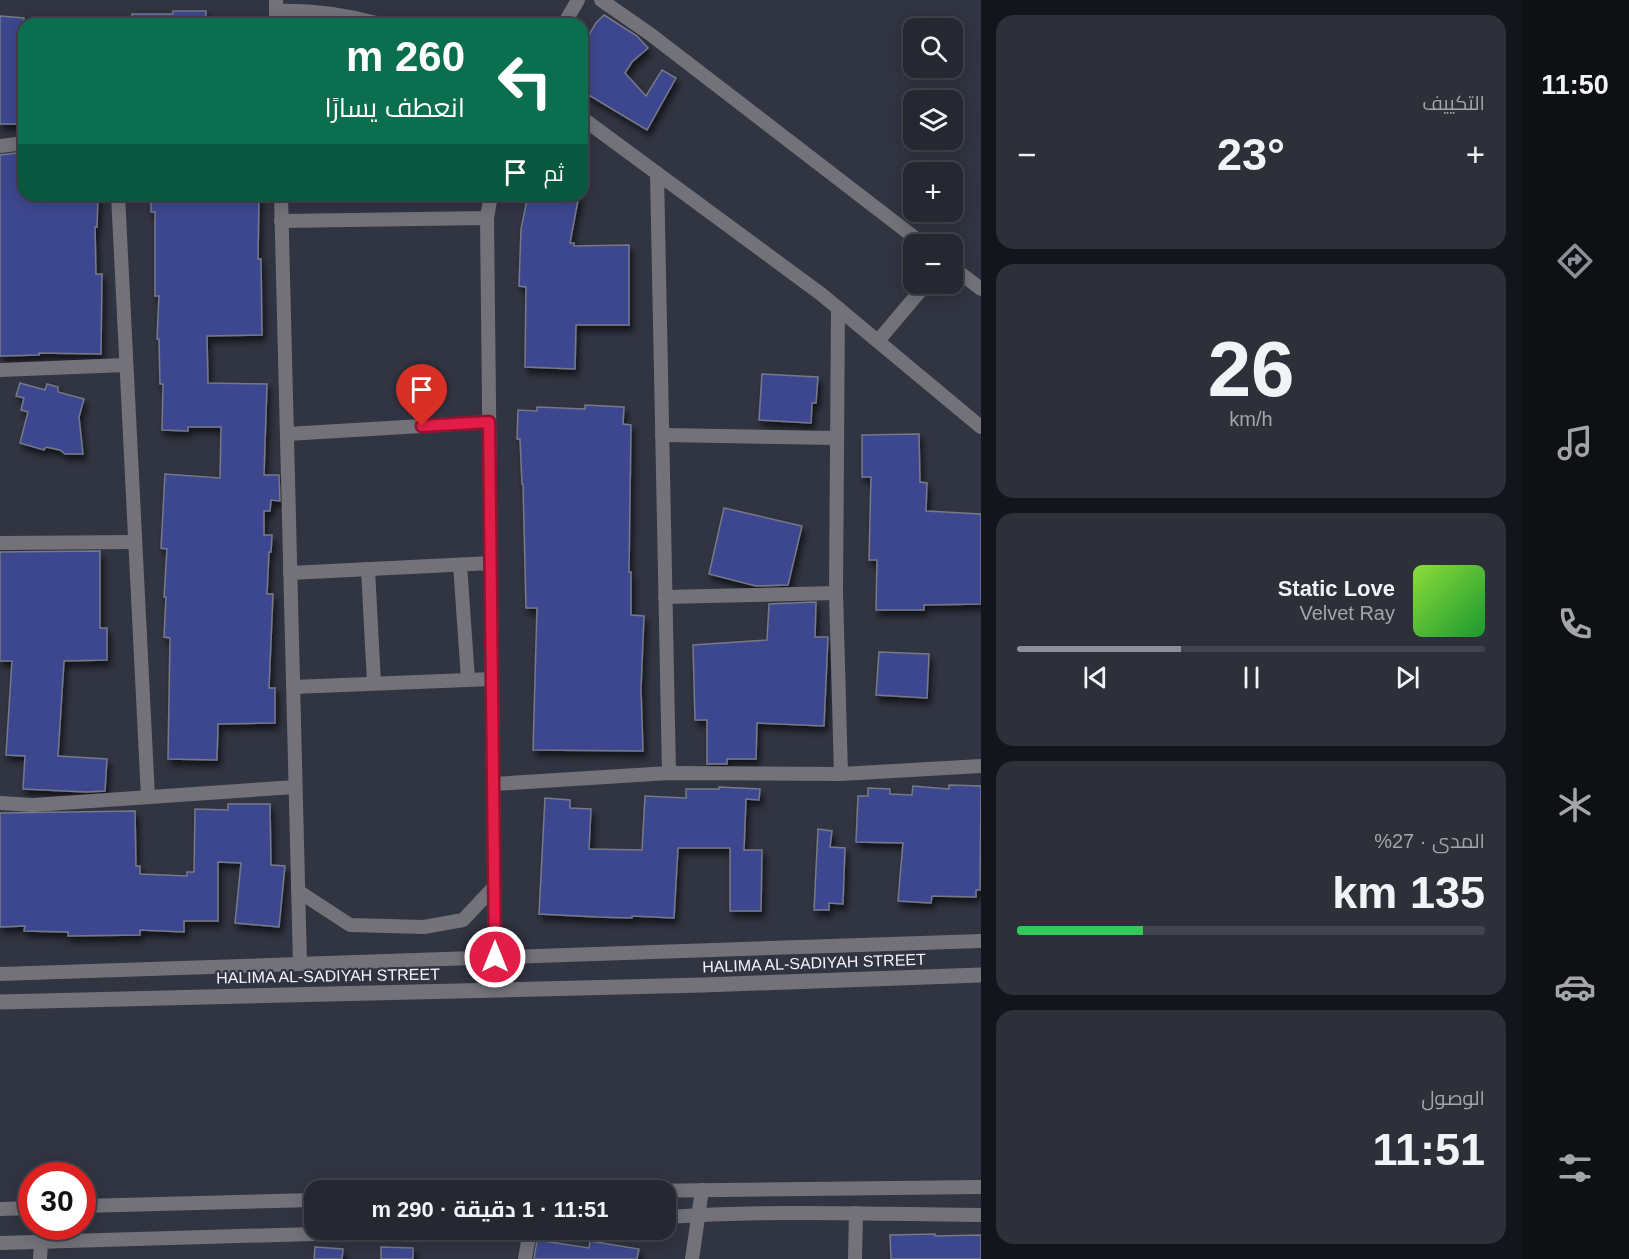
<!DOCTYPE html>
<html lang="ar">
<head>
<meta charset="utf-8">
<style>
	:root { --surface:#252731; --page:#2d2f39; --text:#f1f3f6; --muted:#a3a5ab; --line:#42444d; --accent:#8c9099 }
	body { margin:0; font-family:Arial,Cairo,sans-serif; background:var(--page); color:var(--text); direction:rtl; height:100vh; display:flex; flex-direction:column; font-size:22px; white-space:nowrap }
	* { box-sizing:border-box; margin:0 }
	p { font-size:20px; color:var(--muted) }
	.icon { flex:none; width:33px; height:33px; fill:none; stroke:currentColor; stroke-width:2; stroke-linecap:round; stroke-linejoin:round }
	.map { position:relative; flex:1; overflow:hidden; direction:ltr }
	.panel { display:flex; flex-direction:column; gap:15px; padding:15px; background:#14151b; width:540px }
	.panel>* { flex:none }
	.guide { position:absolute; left:18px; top:18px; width:570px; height:183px; border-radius:18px; box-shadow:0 3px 15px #0003,0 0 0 2px var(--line); direction:rtl; background:#0b6e4f; color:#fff; overflow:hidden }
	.controls { position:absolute; left:903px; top:18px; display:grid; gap:12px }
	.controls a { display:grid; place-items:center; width:60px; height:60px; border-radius:12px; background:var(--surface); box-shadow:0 3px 15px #0003,0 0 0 2px var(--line); font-size:30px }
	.speed { position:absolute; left:18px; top:1162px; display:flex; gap:12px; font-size:30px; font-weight:700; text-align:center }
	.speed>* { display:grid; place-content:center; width:78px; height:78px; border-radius:50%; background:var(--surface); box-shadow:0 3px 15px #0003,0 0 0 2px var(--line); line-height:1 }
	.speed .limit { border:9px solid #d22; background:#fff; color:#111 }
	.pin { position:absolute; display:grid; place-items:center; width:51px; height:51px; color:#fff; margin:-62px -26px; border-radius:50% 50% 50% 0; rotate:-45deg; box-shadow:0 0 6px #0007 }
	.pin .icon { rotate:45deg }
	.me { position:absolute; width:66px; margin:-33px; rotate:0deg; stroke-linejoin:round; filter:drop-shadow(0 0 4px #0008) }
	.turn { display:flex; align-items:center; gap:21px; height:126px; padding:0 24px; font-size:27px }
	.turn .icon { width:78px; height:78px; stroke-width:2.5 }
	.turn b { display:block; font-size:42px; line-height:51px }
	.then { display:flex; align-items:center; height:57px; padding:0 24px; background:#0003; gap:12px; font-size:22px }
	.big { font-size:45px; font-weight:700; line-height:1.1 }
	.panel .tile { flex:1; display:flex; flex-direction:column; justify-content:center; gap:9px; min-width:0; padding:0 21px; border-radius:18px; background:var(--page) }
	.panel .dial { align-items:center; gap:0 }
	.dial b { font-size:78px; line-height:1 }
	.song { display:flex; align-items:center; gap:18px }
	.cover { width:72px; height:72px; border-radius:9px; background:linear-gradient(135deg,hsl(90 70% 55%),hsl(130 70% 35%)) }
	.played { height:6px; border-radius:3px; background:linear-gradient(90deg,var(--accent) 35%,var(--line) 35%) }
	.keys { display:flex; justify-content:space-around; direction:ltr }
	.heat { display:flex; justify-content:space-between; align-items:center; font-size:33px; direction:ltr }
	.charge { height:9px; border-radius:4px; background:linear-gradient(90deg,#34c759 27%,var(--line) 0) }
	.trip { position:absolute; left:304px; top:1180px; width:372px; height:60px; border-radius:18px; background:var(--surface); box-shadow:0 3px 15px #0003,0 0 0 2px var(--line); font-weight:700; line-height:60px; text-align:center; direction:rtl }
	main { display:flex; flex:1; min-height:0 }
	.tab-bar { display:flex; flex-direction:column; width:108px; justify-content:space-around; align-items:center; background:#0f1014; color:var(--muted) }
	.tab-bar .icon { width:42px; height:42px }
	.tab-bar .current { color:var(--accent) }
	.tab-bar b { font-size:27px; color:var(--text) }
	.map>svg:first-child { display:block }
</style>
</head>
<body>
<main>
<nav class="tab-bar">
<b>11:50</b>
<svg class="icon current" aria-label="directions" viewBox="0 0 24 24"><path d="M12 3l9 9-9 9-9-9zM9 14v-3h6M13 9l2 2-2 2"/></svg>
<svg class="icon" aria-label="music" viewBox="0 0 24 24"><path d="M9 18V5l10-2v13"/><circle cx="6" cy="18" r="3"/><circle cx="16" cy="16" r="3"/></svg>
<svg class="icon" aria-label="phone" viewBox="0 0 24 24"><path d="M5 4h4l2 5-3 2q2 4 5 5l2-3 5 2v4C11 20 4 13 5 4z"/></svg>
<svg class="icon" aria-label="climate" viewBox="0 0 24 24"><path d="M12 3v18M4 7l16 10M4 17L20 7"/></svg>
<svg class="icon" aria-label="car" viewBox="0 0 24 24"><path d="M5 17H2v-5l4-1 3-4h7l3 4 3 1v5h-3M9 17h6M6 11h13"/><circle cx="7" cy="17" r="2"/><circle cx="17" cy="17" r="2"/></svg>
<svg class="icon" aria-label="filters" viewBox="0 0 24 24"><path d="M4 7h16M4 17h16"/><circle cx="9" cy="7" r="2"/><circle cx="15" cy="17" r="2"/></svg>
</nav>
<section class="panel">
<div class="tile"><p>التكييف</p>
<div class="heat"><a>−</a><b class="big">23°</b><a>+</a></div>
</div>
<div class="tile dial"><b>26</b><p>km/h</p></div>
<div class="tile">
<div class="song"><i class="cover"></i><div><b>Static Love</b><p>Velvet Ray</p></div></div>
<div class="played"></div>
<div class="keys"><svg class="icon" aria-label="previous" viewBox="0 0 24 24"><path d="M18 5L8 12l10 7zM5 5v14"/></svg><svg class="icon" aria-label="pause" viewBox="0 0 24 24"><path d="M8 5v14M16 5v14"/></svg><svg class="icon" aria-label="next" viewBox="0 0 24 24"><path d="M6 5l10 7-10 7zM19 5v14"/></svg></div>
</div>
<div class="tile"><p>المدى · 27%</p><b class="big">135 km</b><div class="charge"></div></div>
<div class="tile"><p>الوصول</p><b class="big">11:51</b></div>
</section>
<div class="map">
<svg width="981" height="1259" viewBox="0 0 981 1259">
	<defs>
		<filter id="shadow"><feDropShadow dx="3" dy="5.5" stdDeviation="3" flood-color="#0009"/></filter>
	</defs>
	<rect width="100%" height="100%" fill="#313441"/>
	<!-- building -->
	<g fill="#3c478f" stroke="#757988" stroke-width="1.5" filter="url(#shadow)">
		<path d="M 173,11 L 206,11 L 206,24 L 132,24 L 132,14 L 173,14 Z"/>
		<path d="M 604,15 L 637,36 L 648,48 L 632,62 L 625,73 L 646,96 L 662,70 L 676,78 L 647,130 L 582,91 L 582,46 L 596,23 Z"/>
		<path d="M 0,16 L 24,18 L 24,124 L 0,124 Z"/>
		<path d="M 24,152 L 24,198 L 47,198 L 48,195 L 98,195 L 97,227 L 95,227 L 96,274 L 102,274 L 101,354 L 39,353 L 39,355 L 0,356 L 0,155 Z"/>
		<path d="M 151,195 L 259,195 L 258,259 L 261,259 L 262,335 L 207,336 L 208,383 L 267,384 L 264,475 L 279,475 L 280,501 L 271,500 L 270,511 L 264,511 L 264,535 L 272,535 L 271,552 L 269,552 L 267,594 L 273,594 L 269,688 L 275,688 L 275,723 L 218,724 L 217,760 L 168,759 L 170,638 L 164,637 L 166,597 L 164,597 L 167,549 L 161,548 L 165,474 L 220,478 L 221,427 L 188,427 L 188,431 L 162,430 L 163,384 L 160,384 L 159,339 L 157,339 L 159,296 L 155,296 L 155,212 L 151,212 Z"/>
		<path d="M 528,195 L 579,195 L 570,243 L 574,243 L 574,246 L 629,245 L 629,325 L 576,325 L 575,369 L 525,367 L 526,287 L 519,286 L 521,229 Z"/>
		<path d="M 762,374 L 818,377 L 816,403 L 812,403 L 811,423 L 759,420 Z"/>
		<path d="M 20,383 L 45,390 L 47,384 L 58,387 L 58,392 L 84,399 L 79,417 L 83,454 L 65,454 L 60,450 L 46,447 L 44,450 L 20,443 L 28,412 L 21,410 L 24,398 L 16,396 Z"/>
		<path d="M 585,405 L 624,407 L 623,424 L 631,425 L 629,572 L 631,572 L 631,615 L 644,616 L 641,689 L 643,751 L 533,750 L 537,608 L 526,608 L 523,484 L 522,484 L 520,439 L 517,439 L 518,410 L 537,411 L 537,407 L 585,409 Z"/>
		<path d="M 919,434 L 920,482 L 927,483 L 926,511 L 981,514 L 981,604 L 924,605 L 924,610 L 876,610 L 877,560 L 869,560 L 871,477 L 862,477 L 862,435 Z"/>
		<path d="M 724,508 L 802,526 L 788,585 L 756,586 L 709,574 Z"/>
		<path d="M 100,551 L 100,628 L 107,628 L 107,660 L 64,661 L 58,756 L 107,759 L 105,791 L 87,792 L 23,789 L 25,756 L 6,755 L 12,661 L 0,661 L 0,552 Z"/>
		<path d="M 816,602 L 815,637 L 828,637 L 824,726 L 757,723 L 756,759 L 727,759 L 727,764 L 707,764 L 707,720 L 695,720 L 693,645 L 767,640 L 769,604 Z"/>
		<path d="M 879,652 L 929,654 L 927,698 L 876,695 Z"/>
		<path d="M 949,785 L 981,786 L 980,890 L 976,890 L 976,897 L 932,896 L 931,903 L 898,901 L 903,843 L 856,842 L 858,796 L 868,796 L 868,788 L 890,789 L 890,794 L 912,795 L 913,786 L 949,789 Z"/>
		<path d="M 719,787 L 760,789 L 759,800 L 746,799 L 744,850 L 762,850 L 761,911 L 730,911 L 730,848 L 678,848 L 674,918 L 632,916 L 632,918 L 597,917 L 539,914 L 545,798 L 570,800 L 570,808 L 591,809 L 589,849 L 642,850 L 645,796 L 686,798 L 686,789 L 719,789 Z"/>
		<path d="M 228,804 L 270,804 L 271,865 L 285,866 L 279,927 L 235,923 L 241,863 L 218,862 L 218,921 L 184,921 L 184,932 L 140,930 L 140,935 L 68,936 L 68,932 L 24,931 L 25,926 L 0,927 L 0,813 L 135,811 L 136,866 L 140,866 L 140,874 L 187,876 L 187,872 L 194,872 L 195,809 L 228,810 Z"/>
		<path d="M 818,829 L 832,831 L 830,847 L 845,848 L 843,904 L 829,903 L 829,910 L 814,910 Z"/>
		<path d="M 935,1234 L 935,1236 L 981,1235 L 981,1259 L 891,1259 L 890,1235 Z"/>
		<path d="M 537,1240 L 589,1248 L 590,1241 L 639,1249 L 637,1259 L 534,1259 Z"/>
		<path d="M 315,1247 L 343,1249 L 342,1259 L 314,1259 Z"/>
		<path d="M 381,1247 L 413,1248 L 413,1259 L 381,1259 Z"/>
	</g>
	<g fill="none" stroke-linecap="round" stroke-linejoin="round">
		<!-- minor -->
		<g stroke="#737279" stroke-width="14">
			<path d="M 276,0 L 276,24"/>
			<path d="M 601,0 L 650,34 L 923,244"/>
			<path d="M 276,11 C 313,10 344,14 380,24"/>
			<path d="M 564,24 L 578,0"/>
			<path d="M 582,118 L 821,294 L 981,427"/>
			<path d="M 0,146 L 24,143"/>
			<path d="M 657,173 L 669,773"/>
			<path d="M 118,195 L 148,797"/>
			<path d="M 281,195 L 300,964"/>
			<path d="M 491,195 L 487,218 L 495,957"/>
			<path d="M 281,221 L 487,218"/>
			<path d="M 952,267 L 981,289"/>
			<path d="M 838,308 L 836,593 L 841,774"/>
			<path d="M 878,341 L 926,284"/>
			<path d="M 0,370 L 126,365"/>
			<path d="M 287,434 L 489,422"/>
			<path d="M 662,435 L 837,438"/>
			<path d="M 0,543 L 135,542"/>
			<path d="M 460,565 L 468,679"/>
			<path d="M 368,569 L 374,683"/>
			<path d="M 290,573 L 491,563"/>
			<path d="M 665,597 L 836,593"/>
			<path d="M 293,687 L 492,679"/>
			<path d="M 494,784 L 669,773 L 841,774 L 981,766"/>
			<path d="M 0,803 L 33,805 L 295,787"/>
			<path d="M 298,891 L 350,925 L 424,927 L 463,920 L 494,887"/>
			<path d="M 0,974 L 981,941"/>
			<path d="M 636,1191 L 981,1187"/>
			<path d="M 82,1206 L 315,1200"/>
			<path d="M 0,1209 L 32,1208"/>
			<path d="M 666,1217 C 770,1210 876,1214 981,1215"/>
			<path d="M 0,1243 L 448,1230"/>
			<path d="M 40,1259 L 41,1242"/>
			<path d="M 525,1259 L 530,1230"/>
			<path d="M 692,1259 L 702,1190"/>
			<path d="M 855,1259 L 856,1213"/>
		</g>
		<!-- tertiary -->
		<path stroke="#737279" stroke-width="15" d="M 0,1002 L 703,985 L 981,975"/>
	</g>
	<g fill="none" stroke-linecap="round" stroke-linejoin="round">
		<!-- route casing -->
		<g stroke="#92132f" stroke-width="15">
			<path id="route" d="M 422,426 L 489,422 L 495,957"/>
		</g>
		<!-- route -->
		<use href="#route" stroke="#e11d48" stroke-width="10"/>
	</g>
	<g text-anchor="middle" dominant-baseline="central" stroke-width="4.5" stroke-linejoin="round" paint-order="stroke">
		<!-- street labels -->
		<g font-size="16" fill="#f2f4fd" stroke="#313441">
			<text transform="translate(814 963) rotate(-2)">HALIMA AL-SADIYAH STREET</text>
			<text transform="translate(328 976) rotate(-1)">HALIMA AL-SADIYAH STREET</text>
		</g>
	</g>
</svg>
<div class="controls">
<a><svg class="icon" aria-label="search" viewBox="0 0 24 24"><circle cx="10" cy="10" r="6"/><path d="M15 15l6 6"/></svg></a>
<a><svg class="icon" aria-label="layers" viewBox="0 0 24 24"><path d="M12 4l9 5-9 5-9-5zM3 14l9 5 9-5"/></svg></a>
<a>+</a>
<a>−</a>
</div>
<div class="speed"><div class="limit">30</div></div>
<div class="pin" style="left:422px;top:426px;background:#d93025"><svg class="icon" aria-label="arrive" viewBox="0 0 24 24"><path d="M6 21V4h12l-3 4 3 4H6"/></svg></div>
<svg class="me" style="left:495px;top:957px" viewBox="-20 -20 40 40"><circle r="17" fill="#e11d48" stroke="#fff" stroke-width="3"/><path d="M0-11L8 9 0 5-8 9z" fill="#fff"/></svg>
<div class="trip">11:51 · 1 دقيقة · 290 m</div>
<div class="guide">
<div class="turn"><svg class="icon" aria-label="left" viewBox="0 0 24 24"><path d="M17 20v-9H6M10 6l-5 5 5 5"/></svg><div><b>260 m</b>انعطف يسارًا</div></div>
<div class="then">ثم<svg class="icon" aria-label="arrive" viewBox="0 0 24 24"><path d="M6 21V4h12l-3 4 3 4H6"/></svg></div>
</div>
</div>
</main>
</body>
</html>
